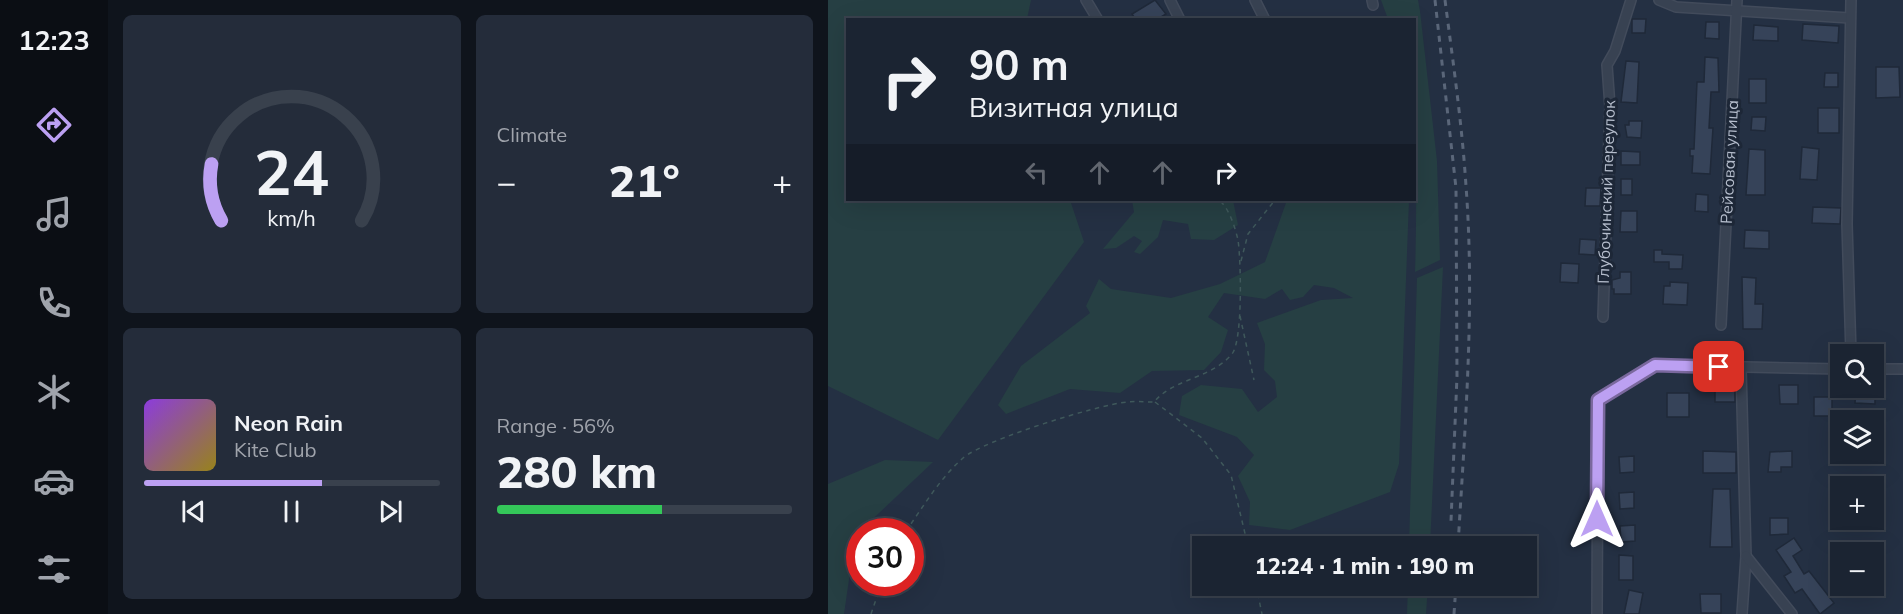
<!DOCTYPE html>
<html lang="en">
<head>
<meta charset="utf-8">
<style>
	:root { --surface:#1b2432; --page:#242c3a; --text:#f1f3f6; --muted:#a0a4ac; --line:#39414d; --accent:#bca0f2 }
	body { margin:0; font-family:Mulish,sans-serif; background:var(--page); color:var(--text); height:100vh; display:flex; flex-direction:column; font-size:22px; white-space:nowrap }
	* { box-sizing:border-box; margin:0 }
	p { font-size:20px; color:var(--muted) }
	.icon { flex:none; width:33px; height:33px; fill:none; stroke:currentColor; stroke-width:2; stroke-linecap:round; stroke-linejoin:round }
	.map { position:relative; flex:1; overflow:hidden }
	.panel { display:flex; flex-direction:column; gap:15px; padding:15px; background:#0f141c; width:720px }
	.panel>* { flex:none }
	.hud { position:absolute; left:18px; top:18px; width:570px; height:183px; border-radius:0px; box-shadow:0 6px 24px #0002,0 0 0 2px var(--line); background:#1b2432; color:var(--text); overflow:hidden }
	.fabs { position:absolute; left:1002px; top:344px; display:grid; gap:12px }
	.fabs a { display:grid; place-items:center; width:54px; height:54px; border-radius:0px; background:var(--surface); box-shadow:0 6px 24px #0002,0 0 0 2px var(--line); font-size:30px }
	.speed { position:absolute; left:18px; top:518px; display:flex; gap:12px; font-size:30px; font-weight:700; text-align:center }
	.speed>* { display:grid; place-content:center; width:78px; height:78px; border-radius:50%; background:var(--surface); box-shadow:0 6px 24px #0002,0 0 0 2px var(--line); line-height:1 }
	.speed .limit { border:9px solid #d22; background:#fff; color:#111 }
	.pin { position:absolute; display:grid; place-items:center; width:51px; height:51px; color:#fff; margin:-26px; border-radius:12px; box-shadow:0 3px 9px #0006 }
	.me { position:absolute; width:66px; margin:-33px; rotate:0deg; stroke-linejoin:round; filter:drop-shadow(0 0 4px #0008) }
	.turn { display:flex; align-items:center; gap:21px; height:126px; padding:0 24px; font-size:27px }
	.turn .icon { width:78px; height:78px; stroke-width:2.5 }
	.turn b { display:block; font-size:42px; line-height:51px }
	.lanes { display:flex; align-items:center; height:57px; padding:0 24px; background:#0003; justify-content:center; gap:30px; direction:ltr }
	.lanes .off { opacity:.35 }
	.big { font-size:45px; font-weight:800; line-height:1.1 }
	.panel .card { flex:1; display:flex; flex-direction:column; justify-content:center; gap:9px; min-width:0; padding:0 21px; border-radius:9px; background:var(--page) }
	.panel .dial { align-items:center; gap:0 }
	.dial svg { height:156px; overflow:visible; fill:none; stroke:var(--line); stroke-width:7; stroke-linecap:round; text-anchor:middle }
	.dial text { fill:var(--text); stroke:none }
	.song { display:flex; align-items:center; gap:18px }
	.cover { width:72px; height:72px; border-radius:9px; background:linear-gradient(135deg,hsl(270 70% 55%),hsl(50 70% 35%)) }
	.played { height:6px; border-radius:3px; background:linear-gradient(90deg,var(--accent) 60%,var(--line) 60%) }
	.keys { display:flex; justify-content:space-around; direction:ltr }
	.heat { display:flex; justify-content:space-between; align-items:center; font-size:33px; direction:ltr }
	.charge { height:9px; border-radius:4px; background:linear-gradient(90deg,#34c759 56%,var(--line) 0) }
	.panel .tiles { flex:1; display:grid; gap:15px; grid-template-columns:repeat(2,1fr) }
	.trip { position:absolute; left:364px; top:536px; width:345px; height:60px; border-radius:0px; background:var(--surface); box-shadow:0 6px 24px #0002,0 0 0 2px var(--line); font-weight:800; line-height:60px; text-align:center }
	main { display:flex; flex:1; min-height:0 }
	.tab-bar { display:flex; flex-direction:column; width:108px; justify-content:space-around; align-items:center; background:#0b0e14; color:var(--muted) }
	.tab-bar .icon { width:42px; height:42px }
	.tab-bar .selected { color:var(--accent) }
	.tab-bar b { font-size:27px; color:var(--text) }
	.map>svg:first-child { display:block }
</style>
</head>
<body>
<main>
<nav class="tab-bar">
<b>12:23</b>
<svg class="icon selected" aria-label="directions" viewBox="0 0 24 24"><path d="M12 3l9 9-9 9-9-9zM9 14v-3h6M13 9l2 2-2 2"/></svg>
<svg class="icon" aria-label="music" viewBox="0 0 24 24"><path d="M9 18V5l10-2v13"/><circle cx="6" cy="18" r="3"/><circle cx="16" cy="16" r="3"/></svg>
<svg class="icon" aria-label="phone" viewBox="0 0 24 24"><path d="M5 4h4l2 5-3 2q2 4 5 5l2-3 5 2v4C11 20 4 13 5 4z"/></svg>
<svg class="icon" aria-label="climate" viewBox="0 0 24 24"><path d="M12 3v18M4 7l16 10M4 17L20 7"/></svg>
<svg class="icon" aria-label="car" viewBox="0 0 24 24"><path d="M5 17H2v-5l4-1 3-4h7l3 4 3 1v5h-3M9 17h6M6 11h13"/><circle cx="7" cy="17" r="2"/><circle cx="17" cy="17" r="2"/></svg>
<svg class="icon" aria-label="filters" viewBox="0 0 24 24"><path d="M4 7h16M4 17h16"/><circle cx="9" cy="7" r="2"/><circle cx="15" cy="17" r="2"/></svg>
</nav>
<section class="panel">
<div class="tiles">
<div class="card dial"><svg viewBox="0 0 100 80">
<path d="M14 69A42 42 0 1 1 86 69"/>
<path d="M14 69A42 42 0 0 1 9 40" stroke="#bca0f2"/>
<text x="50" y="56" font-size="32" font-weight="700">24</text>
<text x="50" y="72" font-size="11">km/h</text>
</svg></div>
<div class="card"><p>Climate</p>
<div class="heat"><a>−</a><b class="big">21°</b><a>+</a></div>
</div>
<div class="card">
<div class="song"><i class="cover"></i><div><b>Neon Rain</b><p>Kite Club</p></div></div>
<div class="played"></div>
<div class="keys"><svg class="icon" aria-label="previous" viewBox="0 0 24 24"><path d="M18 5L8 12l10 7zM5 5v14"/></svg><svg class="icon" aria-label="pause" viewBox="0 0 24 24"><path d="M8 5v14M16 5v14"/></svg><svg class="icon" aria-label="next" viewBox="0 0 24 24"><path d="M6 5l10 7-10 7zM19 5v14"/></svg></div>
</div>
<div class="card"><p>Range · 56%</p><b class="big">280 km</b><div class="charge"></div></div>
</div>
</section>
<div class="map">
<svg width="1075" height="614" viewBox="0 0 1075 614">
	<rect width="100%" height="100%" fill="#243043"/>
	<!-- green -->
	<g fill="#263f43">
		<path d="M 0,0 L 203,0 L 199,19 L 20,20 L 20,200 L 242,200 L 256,242 L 110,440 L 0,386 Z"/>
		<path d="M 553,0 L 590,0 L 592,11 L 609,161 L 612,260 L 587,272 C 590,188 586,104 586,20 L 560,19 Z"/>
		<path d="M 304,200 L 405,200 L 410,225 L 386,240 L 363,239 L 360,224 L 335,220 L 330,237 L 312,254 L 306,252 L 314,241 L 306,236 L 288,248 L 275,249 L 306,212 Z"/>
		<path d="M 459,200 L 581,200 L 571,464 L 562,492 L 462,530 L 421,525 L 422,502 L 410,476 L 426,455 L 409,437 L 351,415 L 354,396 L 373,385 L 414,389 L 430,412 L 449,397 L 447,381 L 436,370 L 437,344 L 429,323 L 493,300 L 525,298 L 506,288 L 486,285 L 475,297 L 462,300 L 454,289 L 437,299 L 396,293 L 380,317 L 400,330 L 393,352 L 376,370 L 324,371 L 292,393 L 242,389 L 178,414 L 170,405 L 193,366 L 262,313 L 258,306 L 271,279 L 283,289 L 343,298 L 392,284 L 437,262 Z"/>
		<path d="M 615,267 L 602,546 L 581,546 L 589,278 Z"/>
		<path d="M 57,460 L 105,462 L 32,531 L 27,538 L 16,614 L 0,614 L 0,484 Z"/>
		<path d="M 580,585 L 600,585 L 598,614 L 579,614 Z"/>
	</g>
	<!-- building -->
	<g fill="#364359" stroke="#1f2939" stroke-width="1.5">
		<path d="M 327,0 L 338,14 L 328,20 L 308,20 L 304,14 Z"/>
		<path d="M 804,19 L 818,19 L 817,33 L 804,33 Z"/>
		<path d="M 878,22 L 891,22 L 891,39 L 877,38 Z"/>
		<path d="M 975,24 L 1011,26 L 1010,43 L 974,40 Z"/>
		<path d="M 926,25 L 950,27 L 950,41 L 925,40 Z"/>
		<path d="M 877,57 L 890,58 L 891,92 L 883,92 L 881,128 L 885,128 L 884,143 L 882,174 L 864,173 L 865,156 L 862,156 L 862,149 L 866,149 L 869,82 L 876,82 Z"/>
		<path d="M 798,61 L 811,62 L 809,103 L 793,102 Z"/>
		<path d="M 1048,67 L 1071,67 L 1072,97 L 1048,98 Z"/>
		<path d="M 997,73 L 1010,73 L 1010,87 L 996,87 Z"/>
		<rect x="921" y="79" width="17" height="24"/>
		<rect x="990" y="108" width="21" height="25"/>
		<path d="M 924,117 L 938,117 L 937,131 L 923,130 Z"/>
		<path d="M 801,121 L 814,121 L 813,138 L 799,137 L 797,125 L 801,125 Z"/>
		<path d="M 974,147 L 991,149 L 989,180 L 972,179 Z"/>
		<path d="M 921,149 L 937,150 L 937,195 L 918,195 Z"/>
		<path d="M 793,151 L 812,152 L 812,165 L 793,165 Z"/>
		<rect x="793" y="179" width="11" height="16"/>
		<path d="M 758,188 L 773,188 L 772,206 L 757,206 Z"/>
		<path d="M 868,194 L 880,195 L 880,212 L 867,211 Z"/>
		<path d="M 985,207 L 1013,208 L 1012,224 L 984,223 Z"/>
		<path d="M 793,211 L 809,211 L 809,232 L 792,232 Z"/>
		<path d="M 917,230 L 941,231 L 941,249 L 916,248 Z"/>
		<path d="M 752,239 L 768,240 L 767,255 L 751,254 Z"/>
		<path d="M 826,250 L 834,250 L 834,254 L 855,255 L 854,269 L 841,269 L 841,262 L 826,262 Z"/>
		<path d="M 733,263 L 751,264 L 750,283 L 732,282 Z"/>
		<path d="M 792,272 L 803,272 L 803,294 L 786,294 L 786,289 L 784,289 L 784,280 L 792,278 Z"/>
		<path d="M 914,277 L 928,278 L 927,304 L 935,304 L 934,329 L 915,329 Z"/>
		<path d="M 842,282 L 860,283 L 859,305 L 835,304 L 836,286 L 842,286 Z"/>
		<rect x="887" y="379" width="20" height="23"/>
		<path d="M 951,385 L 970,385 L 970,404 L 952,404 Z"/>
		<path d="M 1028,387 L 1047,387 L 1047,404 L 1027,403 Z"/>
		<rect x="839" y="393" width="22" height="24"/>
		<rect x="986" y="397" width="18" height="19"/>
		<path d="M 875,451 L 908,452 L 908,473 L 875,473 Z"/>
		<path d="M 964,451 L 964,467 L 953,467 L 953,472 L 940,472 L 942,452 Z"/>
		<path d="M 806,456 L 806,472 L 792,473 L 791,457 Z"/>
		<path d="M 885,489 L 902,489 L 904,547 L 882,547 Z"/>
		<path d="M 806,492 L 806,508 L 792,509 L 791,493 Z"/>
		<path d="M 942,518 L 960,518 L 960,534 L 942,535 Z"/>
		<path d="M 807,525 L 807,541 L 793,542 L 792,526 Z"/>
		<path d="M 966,538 L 974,550 L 965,556 L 976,574 L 981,571 L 1006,603 L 992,614 L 974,589 L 967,593 L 956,576 L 963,572 L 948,550 Z"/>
		<path d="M 791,555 L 805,556 L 805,580 L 791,580 Z"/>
		<path d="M 801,590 L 815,593 L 811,614 L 796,614 Z"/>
		<path d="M 872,594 L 893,594 L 893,613 L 873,613 Z"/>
	</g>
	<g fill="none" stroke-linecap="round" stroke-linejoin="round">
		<!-- minor casing -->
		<g stroke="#424b5b" stroke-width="12">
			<g id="minor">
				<path d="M 258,0 L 270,20"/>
				<path d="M 342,0 L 352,20"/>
				<path d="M 427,0 L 437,20"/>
				<path d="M 544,0 L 545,5"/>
				<path d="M 831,0 L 848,7 L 1022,18"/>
				<path d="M 775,317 L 782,107 L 779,65 L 787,51 L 803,0"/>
				<path d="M 893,325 L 909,0"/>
				<path d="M 1023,354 L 1019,224 L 1023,0"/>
				<path d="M 913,368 L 918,556 L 914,614"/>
				<path d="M 1046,369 L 1075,369"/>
				<path d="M 918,556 L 964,614"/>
				<path d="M 769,614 L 770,401 L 827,365 L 1012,369"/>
			</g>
		</g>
		<!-- path -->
		<g stroke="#3f585b" stroke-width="1.5" stroke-dasharray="4.5 4.5" stroke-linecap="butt">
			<path d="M 413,261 L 420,234 L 447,200"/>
			<path d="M 412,316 L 426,380"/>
			<path d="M 327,402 L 374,438 L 403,475 L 420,546"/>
			<path d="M 78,531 C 95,507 112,478 135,458 C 156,440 269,405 299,402 C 308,401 317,402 326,402 C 346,378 383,379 404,354 C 415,340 413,260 410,240 C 407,227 401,208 391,200"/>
			<path d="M 428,585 L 434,614"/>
			<path d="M 43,614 L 54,582"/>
		</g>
		<!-- minor -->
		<use href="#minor" stroke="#384252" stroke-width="9"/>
		<!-- rail -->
		<g stroke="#5a6679" stroke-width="3" stroke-dasharray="6 6" stroke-linecap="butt">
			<path d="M 607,0 L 628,188 L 629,376 L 623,521"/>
			<path d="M 617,0 C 625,62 634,124 638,186 C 647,306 637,426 630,546"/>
			<path d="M 626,614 L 628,585"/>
		</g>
	</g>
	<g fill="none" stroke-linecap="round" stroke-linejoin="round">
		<!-- route casing -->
		<g stroke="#7a689d" stroke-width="15">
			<path id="route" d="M 769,519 L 770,400 L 827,365 L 891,367"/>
		</g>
		<!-- route -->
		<use href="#route" stroke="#bca0f2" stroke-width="10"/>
	</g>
	<g text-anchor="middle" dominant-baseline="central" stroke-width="6" stroke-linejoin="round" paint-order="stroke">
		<!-- street labels -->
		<g font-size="16" fill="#b5bdcc" stroke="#1d2737">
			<text transform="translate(901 162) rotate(-87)">Рейсовая улица</text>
			<text transform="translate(778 192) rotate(-88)">Глубочинский переулок</text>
		</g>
	</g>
</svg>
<div class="fabs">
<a><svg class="icon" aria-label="search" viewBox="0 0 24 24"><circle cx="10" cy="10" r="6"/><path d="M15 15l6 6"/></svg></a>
<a><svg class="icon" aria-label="layers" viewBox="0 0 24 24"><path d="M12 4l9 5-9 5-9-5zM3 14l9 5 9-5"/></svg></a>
<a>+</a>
<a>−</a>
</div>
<div class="speed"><div class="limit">30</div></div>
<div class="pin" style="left:891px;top:367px;background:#d93025"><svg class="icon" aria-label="arrive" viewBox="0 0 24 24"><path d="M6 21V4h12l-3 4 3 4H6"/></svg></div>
<svg class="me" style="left:769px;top:519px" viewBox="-20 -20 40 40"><path d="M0-17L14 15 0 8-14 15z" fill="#bca0f2" stroke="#fff" stroke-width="4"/></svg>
<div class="trip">12:24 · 1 min · 190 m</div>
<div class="hud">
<div class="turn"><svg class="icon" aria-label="right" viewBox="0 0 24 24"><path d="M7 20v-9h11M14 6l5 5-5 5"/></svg><div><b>90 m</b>Визитная улица</div></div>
<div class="lanes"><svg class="icon off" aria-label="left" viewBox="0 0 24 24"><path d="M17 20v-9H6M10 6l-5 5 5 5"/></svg><svg class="icon off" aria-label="ahead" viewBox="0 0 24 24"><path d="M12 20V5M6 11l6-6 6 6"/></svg><svg class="icon off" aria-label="ahead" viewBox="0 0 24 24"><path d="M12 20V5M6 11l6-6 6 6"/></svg><svg class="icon" aria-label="right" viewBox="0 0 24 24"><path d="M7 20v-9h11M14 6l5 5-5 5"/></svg></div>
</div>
</div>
</main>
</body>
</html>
